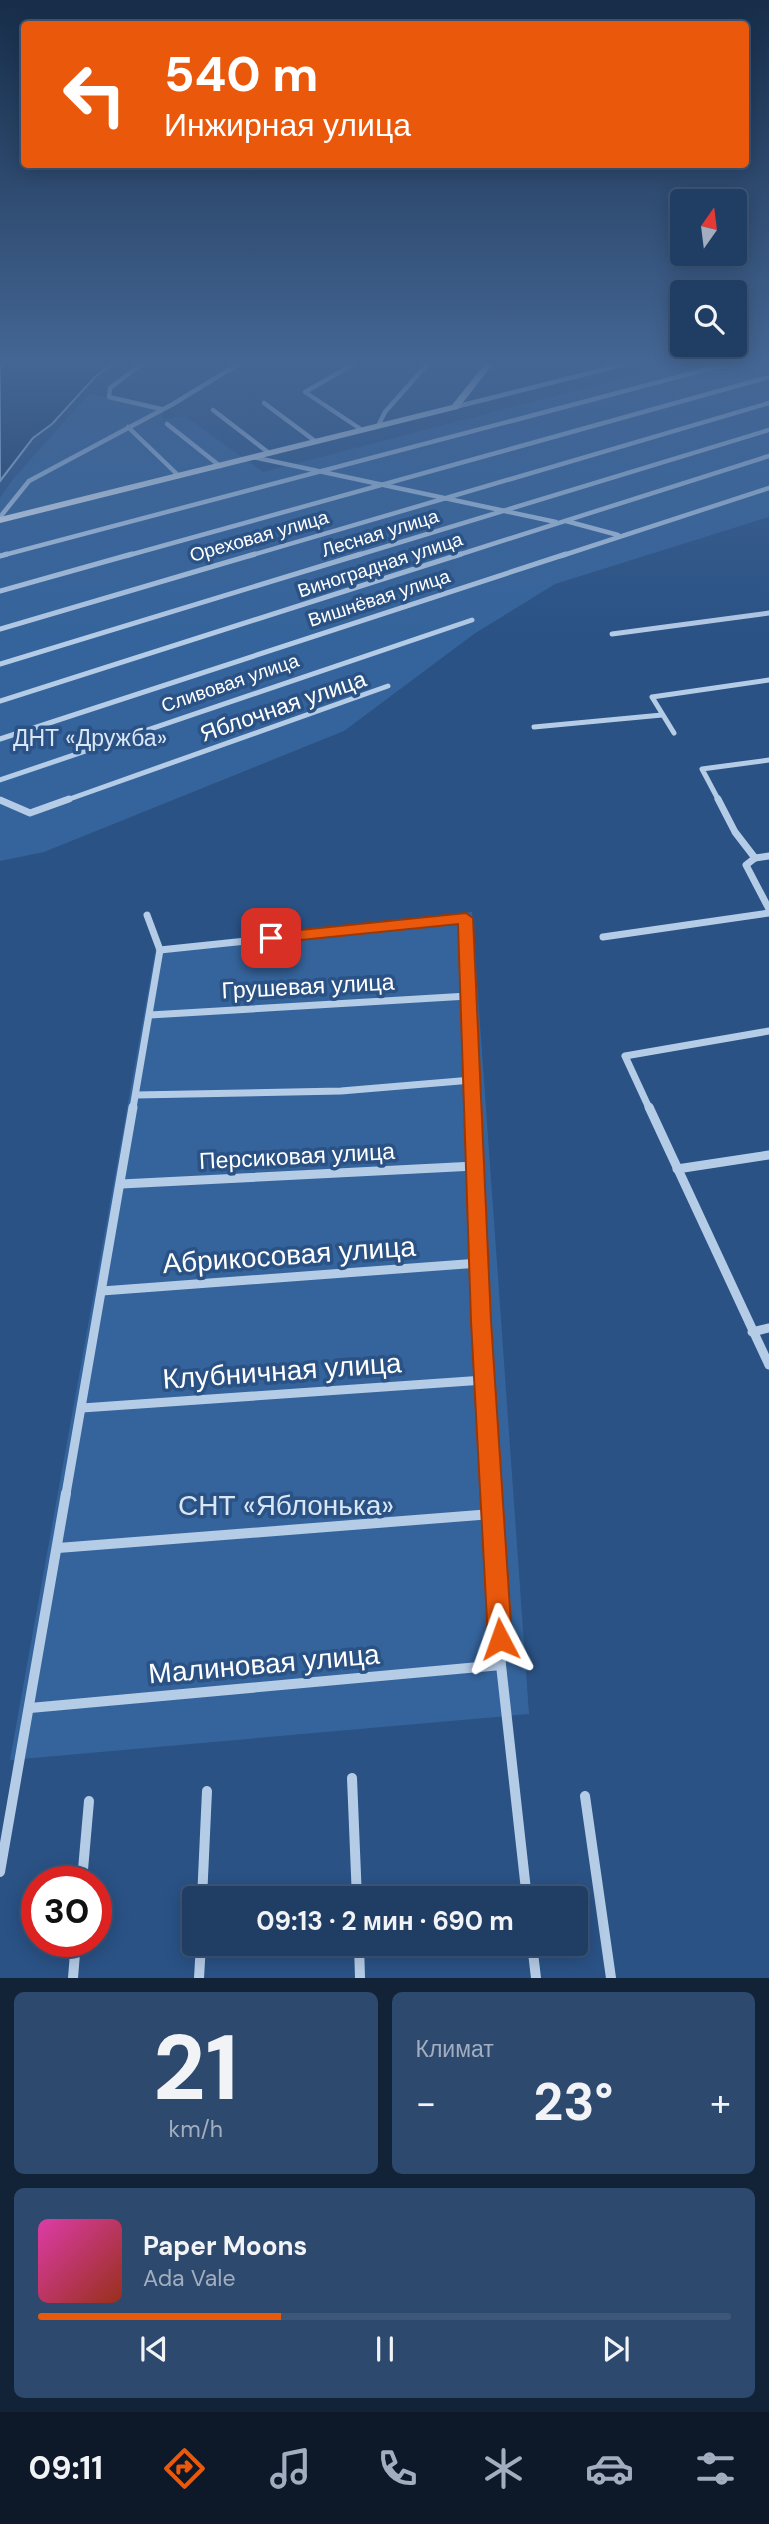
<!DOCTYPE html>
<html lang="ru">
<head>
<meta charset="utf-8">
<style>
	:root { --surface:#203e64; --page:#2d496d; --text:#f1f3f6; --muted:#a2aebf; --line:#3d5778; --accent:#ea580c }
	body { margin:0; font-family:"DM Sans",sans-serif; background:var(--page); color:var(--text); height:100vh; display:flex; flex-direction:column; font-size:26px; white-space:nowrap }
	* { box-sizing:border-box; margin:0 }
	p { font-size:23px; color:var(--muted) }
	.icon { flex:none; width:38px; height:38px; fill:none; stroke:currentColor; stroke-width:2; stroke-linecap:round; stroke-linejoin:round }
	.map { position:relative; height:1978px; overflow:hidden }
	.panel { display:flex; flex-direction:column; gap:14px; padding:14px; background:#122237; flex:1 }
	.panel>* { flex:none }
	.hud { position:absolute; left:21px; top:21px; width:728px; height:147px; border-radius:7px; box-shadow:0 4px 18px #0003,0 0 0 2px var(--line); background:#ea580c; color:#fff; overflow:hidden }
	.needle { width:46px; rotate:14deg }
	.controls { position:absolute; left:670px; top:189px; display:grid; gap:14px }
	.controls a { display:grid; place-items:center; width:77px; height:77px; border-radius:7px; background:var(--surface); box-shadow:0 4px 18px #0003,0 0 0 2px var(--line); font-size:35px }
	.speed { position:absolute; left:21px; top:1866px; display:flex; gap:14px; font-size:35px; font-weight:700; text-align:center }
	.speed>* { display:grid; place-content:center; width:91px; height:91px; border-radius:50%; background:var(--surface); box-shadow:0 4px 18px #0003,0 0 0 2px var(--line); line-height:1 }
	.speed .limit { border:10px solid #d22; background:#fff; color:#111 }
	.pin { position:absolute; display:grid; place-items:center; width:60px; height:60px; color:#fff; margin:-30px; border-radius:14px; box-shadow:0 4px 10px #0006 }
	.me { position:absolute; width:77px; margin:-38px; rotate:356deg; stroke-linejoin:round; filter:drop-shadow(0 0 5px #0008) }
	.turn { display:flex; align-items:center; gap:24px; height:147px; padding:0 28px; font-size:32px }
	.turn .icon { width:91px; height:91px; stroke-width:2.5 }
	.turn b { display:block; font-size:49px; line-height:60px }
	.big { font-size:52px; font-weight:700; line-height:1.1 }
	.panel .card { flex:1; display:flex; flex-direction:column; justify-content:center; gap:10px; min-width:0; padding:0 24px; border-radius:10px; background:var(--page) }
	.panel .dial { align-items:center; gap:0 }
	.dial b { font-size:91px; line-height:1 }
	.song { display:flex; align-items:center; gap:21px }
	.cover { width:84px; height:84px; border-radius:10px; background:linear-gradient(135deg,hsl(320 70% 55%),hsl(10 70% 35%)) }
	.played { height:7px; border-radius:4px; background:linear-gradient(90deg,var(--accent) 35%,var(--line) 35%) }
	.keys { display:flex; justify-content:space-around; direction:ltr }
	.heat { display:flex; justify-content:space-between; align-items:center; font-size:38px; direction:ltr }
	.panel .tiles { flex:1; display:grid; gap:14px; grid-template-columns:1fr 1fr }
	.card:last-child { grid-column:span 2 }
	.trip { position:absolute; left:182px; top:1886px; width:406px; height:70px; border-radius:7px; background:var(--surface); box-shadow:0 4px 18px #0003,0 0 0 2px var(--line); font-weight:700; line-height:70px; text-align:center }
	.tab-bar { display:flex; height:112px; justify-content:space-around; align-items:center; background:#0d1928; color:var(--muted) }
	.tab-bar .icon { width:49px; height:49px }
	.tab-bar .active { color:var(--accent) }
	.tab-bar b { font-size:32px; color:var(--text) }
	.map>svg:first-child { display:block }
</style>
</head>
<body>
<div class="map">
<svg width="769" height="1978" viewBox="0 0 769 1978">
	<rect width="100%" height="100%" fill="#2a5285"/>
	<!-- green -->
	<g fill="#35649c">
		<path d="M 693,360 L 769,360 L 769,517 L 555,584 L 474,634 L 344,731 L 44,852 L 0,861 L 0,498 L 14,478 L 89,394 L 162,409 L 163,419 L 185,416 L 263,472 Z"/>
		<path d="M 472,912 L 529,1714 L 10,1760 L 156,947 Z"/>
	</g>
	<!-- water -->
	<path fill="#1e3d66" stroke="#aac7e7" stroke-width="2" d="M 13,360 L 118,360 L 95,377 L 52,424 L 33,438 L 0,481 L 0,367 Z"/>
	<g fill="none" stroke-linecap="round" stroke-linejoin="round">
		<!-- street-far4 -->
		<g stroke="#b5cce7" stroke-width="4.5">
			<path d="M 147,360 L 110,388 L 109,397 L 161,409"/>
			<path d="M 361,360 L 305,392 L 362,430"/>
			<path d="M 264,403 L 315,441"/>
			<path d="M 455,407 L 641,360"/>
			<path d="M 213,410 L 269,453"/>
			<path d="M 167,424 L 220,466"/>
			<path d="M 378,426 L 385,412 L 431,360"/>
			<path d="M 128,427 L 179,476"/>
			<path d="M 253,457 L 556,522"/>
			<path d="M 0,517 L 29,481 L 173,404 L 245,360"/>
			<path d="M 566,521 L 618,535"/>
			<path d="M 0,556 L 742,360"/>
			<path d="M 126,556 L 769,377"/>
			<path d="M 249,556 L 769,403"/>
			<path d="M 355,556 L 769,430"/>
			<path d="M 455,556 L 769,456"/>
			<path d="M 561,556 L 769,488"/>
		</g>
		<!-- street-far3 -->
		<g stroke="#b5cce7" stroke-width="5">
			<path d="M 0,556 L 7,554"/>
			<path d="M 0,591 L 132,554"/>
			<path d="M 0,629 L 255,554"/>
			<path d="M 612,634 L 769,613"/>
			<path d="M 0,664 L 361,554"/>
			<path d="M 0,701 L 461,554"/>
			<path d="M 534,727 L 662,715"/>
			<path d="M 674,733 L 652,697 L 769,680"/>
			<path d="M 0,739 L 566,554"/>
			<path d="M 0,780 L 472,620"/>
			<path d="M 64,801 L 388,686"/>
			<path d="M 719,801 L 702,769 L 769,760"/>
		</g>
		<!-- street-far2 -->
		<g stroke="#b5cce7" stroke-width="7">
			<path d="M 718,799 L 735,832 L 755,858 L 769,856"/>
			<path d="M 0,800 L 30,813 L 69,799"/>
			<path d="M 755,858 L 746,865 L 769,909"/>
			<path d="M 603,937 L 769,913"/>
			<path d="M 160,950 L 466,918 L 473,1108"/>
			<path d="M 150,1015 L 468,996"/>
			<path d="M 136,1095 L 341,1091 L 472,1080"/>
			<path d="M 133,1108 L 160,950 L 147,915"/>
			<path d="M 649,1108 L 625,1056 L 769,1031"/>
		</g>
		<!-- street-far1 -->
		<g stroke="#b5cce7" stroke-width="9">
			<path d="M 473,1107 L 491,1494"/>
			<path d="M 649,1107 L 769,1365"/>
			<path d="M 677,1169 L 769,1155"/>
			<path d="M 121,1184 L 475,1166"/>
			<path d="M 102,1291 L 479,1263"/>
			<path d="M 752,1332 L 769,1328"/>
			<path d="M 82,1408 L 484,1380"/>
			<path d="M 66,1494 L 133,1107"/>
		</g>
		<!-- street -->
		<g stroke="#b5cce7" stroke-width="10">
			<path d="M 491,1493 L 501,1665 L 527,1899"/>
			<path d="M 58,1548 L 492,1514"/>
			<path d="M 30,1708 L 501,1665"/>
			<path d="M 352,1778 L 357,1899"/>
			<path d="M 585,1796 L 611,1978"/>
			<path d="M 0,1872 L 66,1493"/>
			<path d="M 82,1881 L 89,1801"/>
			<path d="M 202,1899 L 207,1791"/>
			<path d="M 359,1944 L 360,1978"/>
			<path d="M 532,1944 L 536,1978"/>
			<path d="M 73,1978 L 76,1941"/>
			<path d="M 199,1978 L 201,1944"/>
		</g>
		<!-- secondary -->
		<path fill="#dee9f7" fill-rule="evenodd" d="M 488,360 L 496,360 L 458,409 L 0,523 L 0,517 L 452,405 Z"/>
	</g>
	<!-- sky -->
	<linearGradient id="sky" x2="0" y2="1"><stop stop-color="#172d49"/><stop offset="0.57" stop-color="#446694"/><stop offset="1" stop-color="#446694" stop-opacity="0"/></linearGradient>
	<rect width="769" height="637" fill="url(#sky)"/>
	<!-- route -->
	<path fill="#ea580c" stroke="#983908" stroke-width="2" d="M 466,913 L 473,918 L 491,1321 L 512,1639 L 508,1648 L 500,1651 L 492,1648 L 488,1639 L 471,1321 L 458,924 L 271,943 L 264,938 L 271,933 Z"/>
	<g text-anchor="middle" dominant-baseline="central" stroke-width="7" stroke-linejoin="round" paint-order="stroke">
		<!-- far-street labels -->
		<g font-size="19" fill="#fff" stroke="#2a5285">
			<text transform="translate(380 533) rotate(-17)">Лесная улица</text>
			<text transform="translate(259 536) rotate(-16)">Ореховая улица</text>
			<text transform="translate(380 565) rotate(-18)">Виноградная улица</text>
			<text transform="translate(379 598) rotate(-18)">Вишнёвая улица</text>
			<text transform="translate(230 683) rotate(-19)">Сливовая улица</text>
		</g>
		<!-- street labels -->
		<g font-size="23" fill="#fff" stroke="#2a5285">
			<text transform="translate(283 706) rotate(-19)">Яблочная улица</text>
			<text transform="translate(308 986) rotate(-3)">Грушевая улица</text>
			<text transform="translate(297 1156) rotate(-3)">Персиковая улица</text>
		</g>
		<!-- park labels -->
		<g font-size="23" fill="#d8e6f6" stroke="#2a5285">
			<text x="90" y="738">ДНТ «Дружба»</text>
		</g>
		<!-- near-street labels -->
		<g font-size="28" fill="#fff" stroke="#2a5285">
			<text transform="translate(289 1255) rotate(-4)">Абрикосовая улица</text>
			<text transform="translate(282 1371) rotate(-4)">Клубничная улица</text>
			<text transform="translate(264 1664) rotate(-5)">Малиновая улица</text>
		</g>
		<!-- near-park labels -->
		<g font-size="28" fill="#d8e6f6" stroke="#2a5285">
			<text x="286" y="1505">СНТ «Яблонька»</text>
		</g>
	</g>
</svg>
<div class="controls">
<a><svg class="needle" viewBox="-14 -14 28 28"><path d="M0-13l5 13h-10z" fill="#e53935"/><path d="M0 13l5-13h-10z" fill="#a2aebf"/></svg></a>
<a><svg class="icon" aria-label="search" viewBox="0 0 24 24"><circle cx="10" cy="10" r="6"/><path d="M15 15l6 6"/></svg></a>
</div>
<div class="speed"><div class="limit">30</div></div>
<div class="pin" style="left:271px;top:938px;background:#d93025"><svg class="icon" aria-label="arrive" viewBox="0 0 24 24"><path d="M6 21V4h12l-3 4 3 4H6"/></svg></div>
<svg class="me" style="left:500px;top:1639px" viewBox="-20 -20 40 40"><path d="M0-17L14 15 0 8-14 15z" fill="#ea580c" stroke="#fff" stroke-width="4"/></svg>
<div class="trip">09:13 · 2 мин · 690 m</div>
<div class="hud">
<div class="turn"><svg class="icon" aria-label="left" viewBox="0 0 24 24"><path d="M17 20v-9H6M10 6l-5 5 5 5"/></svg><div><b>540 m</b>Инжирная улица</div></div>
</div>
</div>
<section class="panel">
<div class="tiles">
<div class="card dial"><b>21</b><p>km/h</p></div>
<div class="card"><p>Климат</p>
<div class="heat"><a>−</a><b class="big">23°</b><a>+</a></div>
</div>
<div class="card">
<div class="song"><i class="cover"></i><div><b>Paper Moons</b><p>Ada Vale</p></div></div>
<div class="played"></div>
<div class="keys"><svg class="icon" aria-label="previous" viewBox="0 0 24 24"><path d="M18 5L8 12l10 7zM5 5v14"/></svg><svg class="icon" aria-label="pause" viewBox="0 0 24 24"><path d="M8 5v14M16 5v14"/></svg><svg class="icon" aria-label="next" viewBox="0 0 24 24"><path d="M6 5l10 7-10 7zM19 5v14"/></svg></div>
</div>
</div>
</section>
<nav class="tab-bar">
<b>09:11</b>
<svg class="icon active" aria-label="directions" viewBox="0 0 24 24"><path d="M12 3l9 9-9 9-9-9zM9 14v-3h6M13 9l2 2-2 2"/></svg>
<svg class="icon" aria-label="music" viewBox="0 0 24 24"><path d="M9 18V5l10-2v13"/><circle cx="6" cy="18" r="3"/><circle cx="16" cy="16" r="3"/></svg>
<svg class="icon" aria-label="phone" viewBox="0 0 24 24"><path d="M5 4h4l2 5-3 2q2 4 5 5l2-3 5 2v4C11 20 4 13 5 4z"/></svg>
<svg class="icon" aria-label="climate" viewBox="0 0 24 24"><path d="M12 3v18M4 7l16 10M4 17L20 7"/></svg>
<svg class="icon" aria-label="car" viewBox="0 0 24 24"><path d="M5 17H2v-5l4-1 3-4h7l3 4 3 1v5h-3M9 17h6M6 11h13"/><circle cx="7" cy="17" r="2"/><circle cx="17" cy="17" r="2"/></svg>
<svg class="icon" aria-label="filters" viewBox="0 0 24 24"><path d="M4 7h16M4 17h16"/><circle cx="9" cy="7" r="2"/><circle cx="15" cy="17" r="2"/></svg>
</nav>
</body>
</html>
